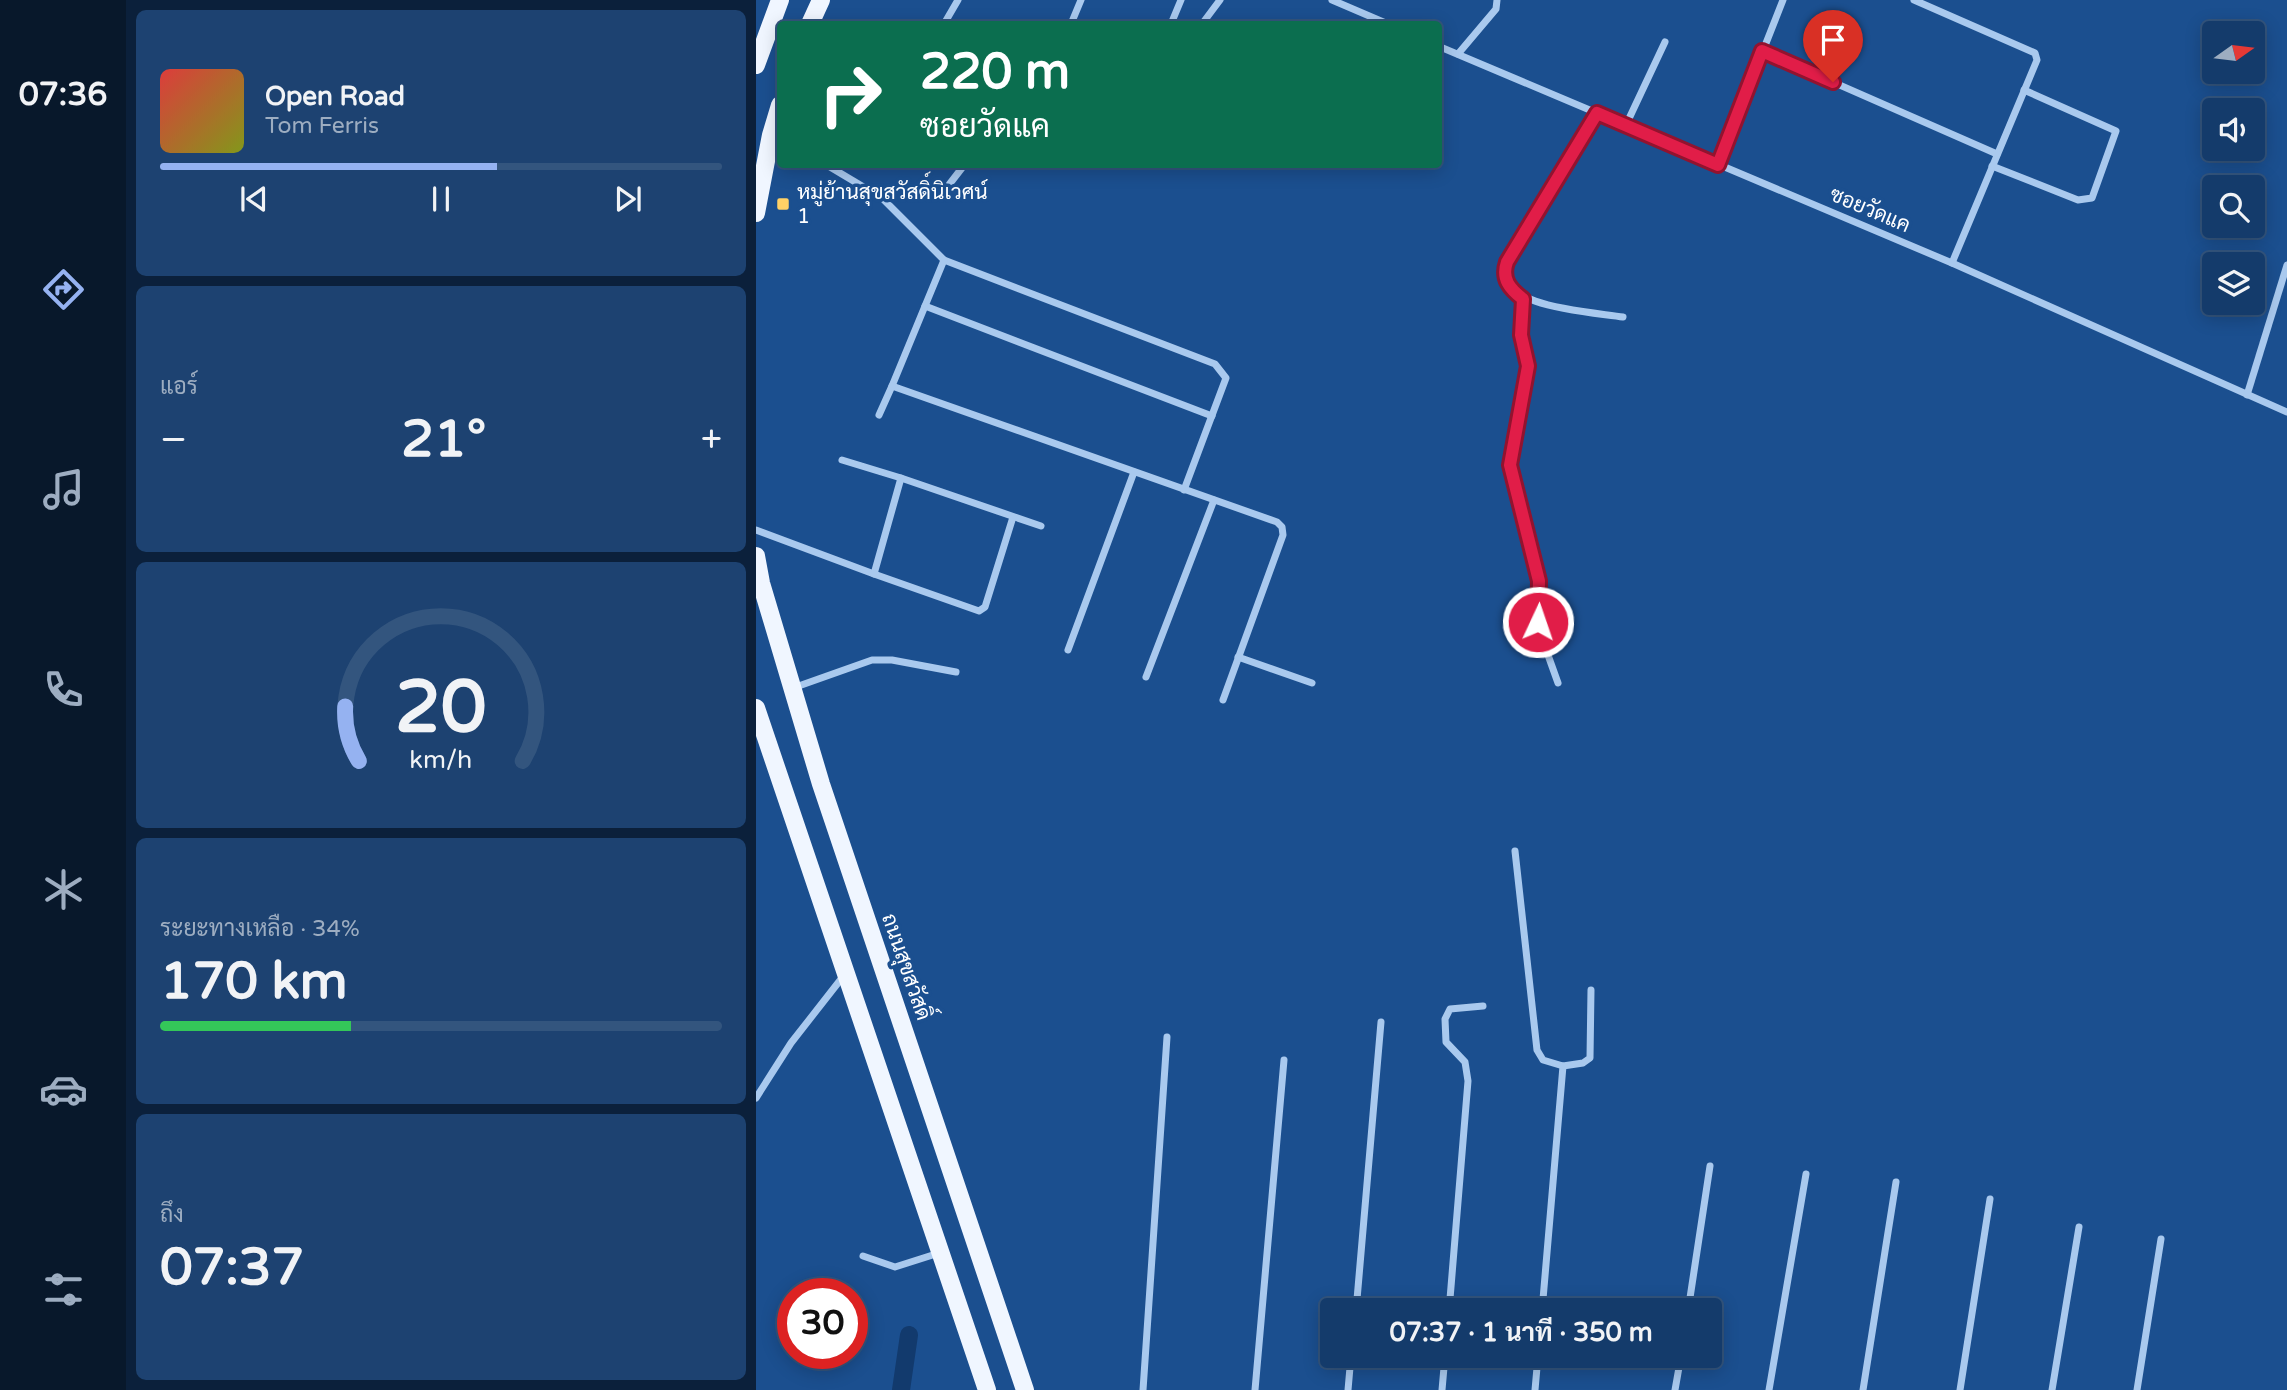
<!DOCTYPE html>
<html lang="th">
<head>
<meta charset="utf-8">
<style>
	:root { --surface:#143b6b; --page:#1d4271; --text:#f1f3f6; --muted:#9dadc1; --line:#33557e; --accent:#95b2f1 }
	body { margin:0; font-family:"Varela Round",Sarabun,sans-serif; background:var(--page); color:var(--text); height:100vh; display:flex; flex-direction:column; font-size:26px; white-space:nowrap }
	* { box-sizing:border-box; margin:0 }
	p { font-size:23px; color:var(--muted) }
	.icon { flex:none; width:38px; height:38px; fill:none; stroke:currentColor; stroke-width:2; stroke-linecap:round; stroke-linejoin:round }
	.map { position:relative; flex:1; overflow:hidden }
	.panel { display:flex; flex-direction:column; gap:10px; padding:10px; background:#0b203b; width:630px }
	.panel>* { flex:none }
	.top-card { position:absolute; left:21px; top:21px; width:665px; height:147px; border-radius:7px; box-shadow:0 4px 18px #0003,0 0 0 2px var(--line); background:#0b6e4f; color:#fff; overflow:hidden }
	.needle { width:46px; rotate:76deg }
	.controls { position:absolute; left:1446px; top:21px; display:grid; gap:14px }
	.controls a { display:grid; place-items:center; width:63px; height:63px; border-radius:7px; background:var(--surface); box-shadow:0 4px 18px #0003,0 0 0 2px var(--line); font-size:35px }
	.speed { position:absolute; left:21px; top:1278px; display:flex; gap:14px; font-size:35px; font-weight:700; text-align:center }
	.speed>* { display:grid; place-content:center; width:91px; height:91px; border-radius:50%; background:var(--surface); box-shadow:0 4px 18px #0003,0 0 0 2px var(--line); line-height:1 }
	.speed .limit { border:10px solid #d22; background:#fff; color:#111 }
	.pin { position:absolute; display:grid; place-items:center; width:60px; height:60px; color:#fff; margin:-72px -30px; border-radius:50% 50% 50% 0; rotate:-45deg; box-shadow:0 0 7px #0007 }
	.pin .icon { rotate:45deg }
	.me { position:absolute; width:77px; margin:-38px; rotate:3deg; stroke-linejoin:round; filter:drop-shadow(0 0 5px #0008) }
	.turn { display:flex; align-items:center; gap:24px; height:147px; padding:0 28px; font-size:32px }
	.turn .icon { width:91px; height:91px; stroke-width:2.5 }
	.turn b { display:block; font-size:49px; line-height:60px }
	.big { font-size:52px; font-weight:700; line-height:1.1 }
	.panel .card { flex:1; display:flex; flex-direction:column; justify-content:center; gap:10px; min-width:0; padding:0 24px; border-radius:10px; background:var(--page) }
	.panel .dial { align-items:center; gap:0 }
	.dial svg { height:182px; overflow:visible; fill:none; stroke:var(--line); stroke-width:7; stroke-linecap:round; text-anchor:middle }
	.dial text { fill:var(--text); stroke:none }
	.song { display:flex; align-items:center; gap:21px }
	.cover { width:84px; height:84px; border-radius:10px; background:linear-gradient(135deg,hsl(0 70% 55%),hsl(70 70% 35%)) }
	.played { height:7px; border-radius:4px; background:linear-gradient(90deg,var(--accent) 60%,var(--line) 60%) }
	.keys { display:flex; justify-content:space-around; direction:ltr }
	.heat { display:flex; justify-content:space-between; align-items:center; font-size:38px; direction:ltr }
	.charge { height:10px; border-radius:5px; background:linear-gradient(90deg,#34c759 34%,var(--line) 0) }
	.trip { position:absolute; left:564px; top:1298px; width:402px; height:70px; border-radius:7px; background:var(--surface); box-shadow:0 4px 18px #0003,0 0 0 2px var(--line); font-weight:700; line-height:70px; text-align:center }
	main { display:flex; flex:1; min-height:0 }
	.dock { display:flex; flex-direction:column; width:126px; justify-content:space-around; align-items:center; background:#08182b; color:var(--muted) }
	.dock .icon { width:49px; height:49px }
	.dock .selected { color:var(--accent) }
	.dock b { font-size:32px; color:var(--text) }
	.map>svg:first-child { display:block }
</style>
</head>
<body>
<main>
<nav class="dock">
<b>07:36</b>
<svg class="icon selected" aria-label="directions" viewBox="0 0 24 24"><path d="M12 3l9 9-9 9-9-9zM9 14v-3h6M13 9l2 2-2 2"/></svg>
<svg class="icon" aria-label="music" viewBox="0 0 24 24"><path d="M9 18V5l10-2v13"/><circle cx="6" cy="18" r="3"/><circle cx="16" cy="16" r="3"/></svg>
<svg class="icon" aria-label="phone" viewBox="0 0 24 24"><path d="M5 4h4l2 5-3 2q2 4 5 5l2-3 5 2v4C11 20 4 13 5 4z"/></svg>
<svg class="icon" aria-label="climate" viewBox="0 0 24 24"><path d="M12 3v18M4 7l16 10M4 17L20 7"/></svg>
<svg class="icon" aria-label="car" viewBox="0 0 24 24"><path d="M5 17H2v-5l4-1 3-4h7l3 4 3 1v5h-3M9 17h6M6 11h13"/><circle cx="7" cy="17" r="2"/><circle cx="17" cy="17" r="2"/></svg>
<svg class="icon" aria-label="filters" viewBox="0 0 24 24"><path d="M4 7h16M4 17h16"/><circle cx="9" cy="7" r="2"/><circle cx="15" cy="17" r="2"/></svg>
</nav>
<section class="panel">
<div class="card">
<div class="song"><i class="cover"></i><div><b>Open Road</b><p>Tom Ferris</p></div></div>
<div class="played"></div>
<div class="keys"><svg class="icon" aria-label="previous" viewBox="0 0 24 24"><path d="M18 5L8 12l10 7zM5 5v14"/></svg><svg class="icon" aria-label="pause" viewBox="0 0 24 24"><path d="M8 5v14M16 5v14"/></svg><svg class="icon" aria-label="next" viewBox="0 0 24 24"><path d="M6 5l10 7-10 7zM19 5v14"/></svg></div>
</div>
<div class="card"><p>แอร์</p>
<div class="heat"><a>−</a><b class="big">21°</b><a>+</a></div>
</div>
<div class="card dial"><svg viewBox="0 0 100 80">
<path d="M14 69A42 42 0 1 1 86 69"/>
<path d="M14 69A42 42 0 0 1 8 45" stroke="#95b2f1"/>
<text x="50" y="56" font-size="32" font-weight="700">20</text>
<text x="50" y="72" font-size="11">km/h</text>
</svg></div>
<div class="card"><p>ระยะทางเหลือ · 34%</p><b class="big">170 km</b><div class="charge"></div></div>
<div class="card"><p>ถึง</p><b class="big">07:37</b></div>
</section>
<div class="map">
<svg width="1531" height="1390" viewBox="0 0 1531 1390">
	<rect width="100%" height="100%" fill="#1b4f8f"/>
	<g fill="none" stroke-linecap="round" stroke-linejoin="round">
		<!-- canal -->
		<path stroke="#123a6d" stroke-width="18" d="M 145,1390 L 153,1335"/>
		<!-- street -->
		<g stroke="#a9c9ee" stroke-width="7">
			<path d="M 576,0 L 632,24"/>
			<path d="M 1158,0 L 1279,53 L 1281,60 L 1196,263"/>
			<path d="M 188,24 L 202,0"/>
			<path d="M 315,24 L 325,0"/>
			<path d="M 415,24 L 425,0"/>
			<path d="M 446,24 L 464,0"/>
			<path d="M 682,46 L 1196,263 L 1531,412"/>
			<path d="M 1006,51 L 1241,154"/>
			<path d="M 702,54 L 740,9 L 741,0"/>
			<path d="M 841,113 L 751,262 C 733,308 838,312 867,317"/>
			<path d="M 870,125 L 909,42"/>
			<path d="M 69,164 L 126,198 L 188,260 L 459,364 L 470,378 L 428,490"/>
			<path d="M 962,165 L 1027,0"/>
			<path d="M 1236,166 L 1322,200 L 1336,198 L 1360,131 L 1268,90"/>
			<path d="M 192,186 L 209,164"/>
			<path d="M 188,260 L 136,386 L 521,522 L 526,527 L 527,535 L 467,700"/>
			<path d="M 767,299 L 765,335 L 772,366 L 756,449 L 755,478 L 774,536 L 783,581 L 783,630 L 802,683"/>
			<path d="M 169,306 L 456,416"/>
			<path d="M 1491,395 L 1531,265"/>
			<path d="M 123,415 L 136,386"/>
			<path d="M 86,460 L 145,478"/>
			<path d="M 0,530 L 118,574 L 145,478 L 285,526"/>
			<path d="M 118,574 L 223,611 L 229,607 L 257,517"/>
			<path d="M 312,650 L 378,472"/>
			<path d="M 482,657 L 556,683"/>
			<path d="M 390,677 L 458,500"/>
			<path d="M 37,688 L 116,660 L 136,660 L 200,672"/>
			<path d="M 759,851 L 781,1050 L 787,1060 L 807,1066 L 786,1311"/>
			<path d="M 807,1066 L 827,1063 L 834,1058 L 835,990"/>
			<path d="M 0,1098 L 35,1043 L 89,974"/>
			<path d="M 107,1256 L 139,1267 L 183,1253"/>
			<path d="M 600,1311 L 625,1022"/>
			<path d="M 693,1311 L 712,1081 L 709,1062 L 690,1042 L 689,1019 L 694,1009 L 727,1006"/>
			<path d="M 932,1311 L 954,1166"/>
			<path d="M 387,1390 L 411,1037"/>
			<path d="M 499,1390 L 528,1060"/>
			<path d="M 592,1390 L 595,1356"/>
			<path d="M 686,1390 L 689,1356"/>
			<path d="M 779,1390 L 782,1356"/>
			<path d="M 919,1390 L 925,1356"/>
			<path d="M 1013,1390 L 1050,1174"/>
			<path d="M 1107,1390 L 1140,1182"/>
			<path d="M 1204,1390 L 1234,1199"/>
			<path d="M 1296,1390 L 1323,1227"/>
			<path d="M 1381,1390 L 1405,1239"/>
		</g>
		<!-- primary -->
		<g stroke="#f0f6ff" stroke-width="18">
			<path d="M 54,24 L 65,0"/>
			<path d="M 0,65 L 24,0"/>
			<path d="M 0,213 L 15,135 L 24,105"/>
			<path d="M 0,556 L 5,583 L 65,784 L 269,1390"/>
			<path d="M 0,708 L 231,1390"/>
		</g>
	</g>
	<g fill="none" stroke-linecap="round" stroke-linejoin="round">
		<!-- route casing -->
		<g stroke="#92132f" stroke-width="18">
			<path id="route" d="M 782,622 L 783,581 L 754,465 L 772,366 L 765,335 L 767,299 C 754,289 745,279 751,262 L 841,113 L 962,165 L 1006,51 L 1077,82"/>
		</g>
		<!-- route -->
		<use href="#route" stroke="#e11d48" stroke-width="12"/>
	</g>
	<!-- markers -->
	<rect fill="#ffd166" stroke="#1b4f8f" stroke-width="2.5" x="20" y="197" width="14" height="14" rx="3.5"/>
	<g text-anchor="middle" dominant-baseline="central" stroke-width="7" stroke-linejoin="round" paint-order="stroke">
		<!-- poi labels -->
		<g font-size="21" fill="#fff" stroke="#1b4f8f" text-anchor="start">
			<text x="41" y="192">หมู่ย้านสุขสวัสดิ์นิเวศน์<tspan x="41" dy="24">1</tspan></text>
		</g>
		<!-- street labels -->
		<g font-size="21" fill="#fff" stroke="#1b4f8f">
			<text transform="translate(1114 210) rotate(23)">ซอยวัดแค</text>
			<text transform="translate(150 967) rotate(71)">ถนนสุขสวัสดิ์</text>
		</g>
	</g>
</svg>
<div class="controls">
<a><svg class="needle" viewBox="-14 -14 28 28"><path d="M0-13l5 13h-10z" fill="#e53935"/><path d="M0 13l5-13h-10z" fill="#9dadc1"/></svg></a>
<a><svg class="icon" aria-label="sound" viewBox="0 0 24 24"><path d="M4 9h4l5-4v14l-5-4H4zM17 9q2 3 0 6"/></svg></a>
<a><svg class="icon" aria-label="search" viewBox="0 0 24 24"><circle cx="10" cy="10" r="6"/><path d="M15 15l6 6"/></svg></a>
<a><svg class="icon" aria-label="layers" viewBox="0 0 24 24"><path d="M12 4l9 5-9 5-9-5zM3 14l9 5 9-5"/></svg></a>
</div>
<div class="speed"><div class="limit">30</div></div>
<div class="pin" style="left:1077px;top:82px;background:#d93025"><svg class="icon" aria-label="arrive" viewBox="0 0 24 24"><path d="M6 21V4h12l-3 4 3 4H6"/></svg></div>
<svg class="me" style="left:782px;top:622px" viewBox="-20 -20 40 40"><circle r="17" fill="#e11d48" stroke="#fff" stroke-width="3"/><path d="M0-11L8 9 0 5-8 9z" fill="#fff"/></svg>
<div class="trip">07:37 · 1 นาที · 350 m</div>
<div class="top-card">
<div class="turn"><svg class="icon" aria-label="right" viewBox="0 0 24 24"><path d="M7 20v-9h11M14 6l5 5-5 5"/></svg><div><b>220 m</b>ซอยวัดแค</div></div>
</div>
</div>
</main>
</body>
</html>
